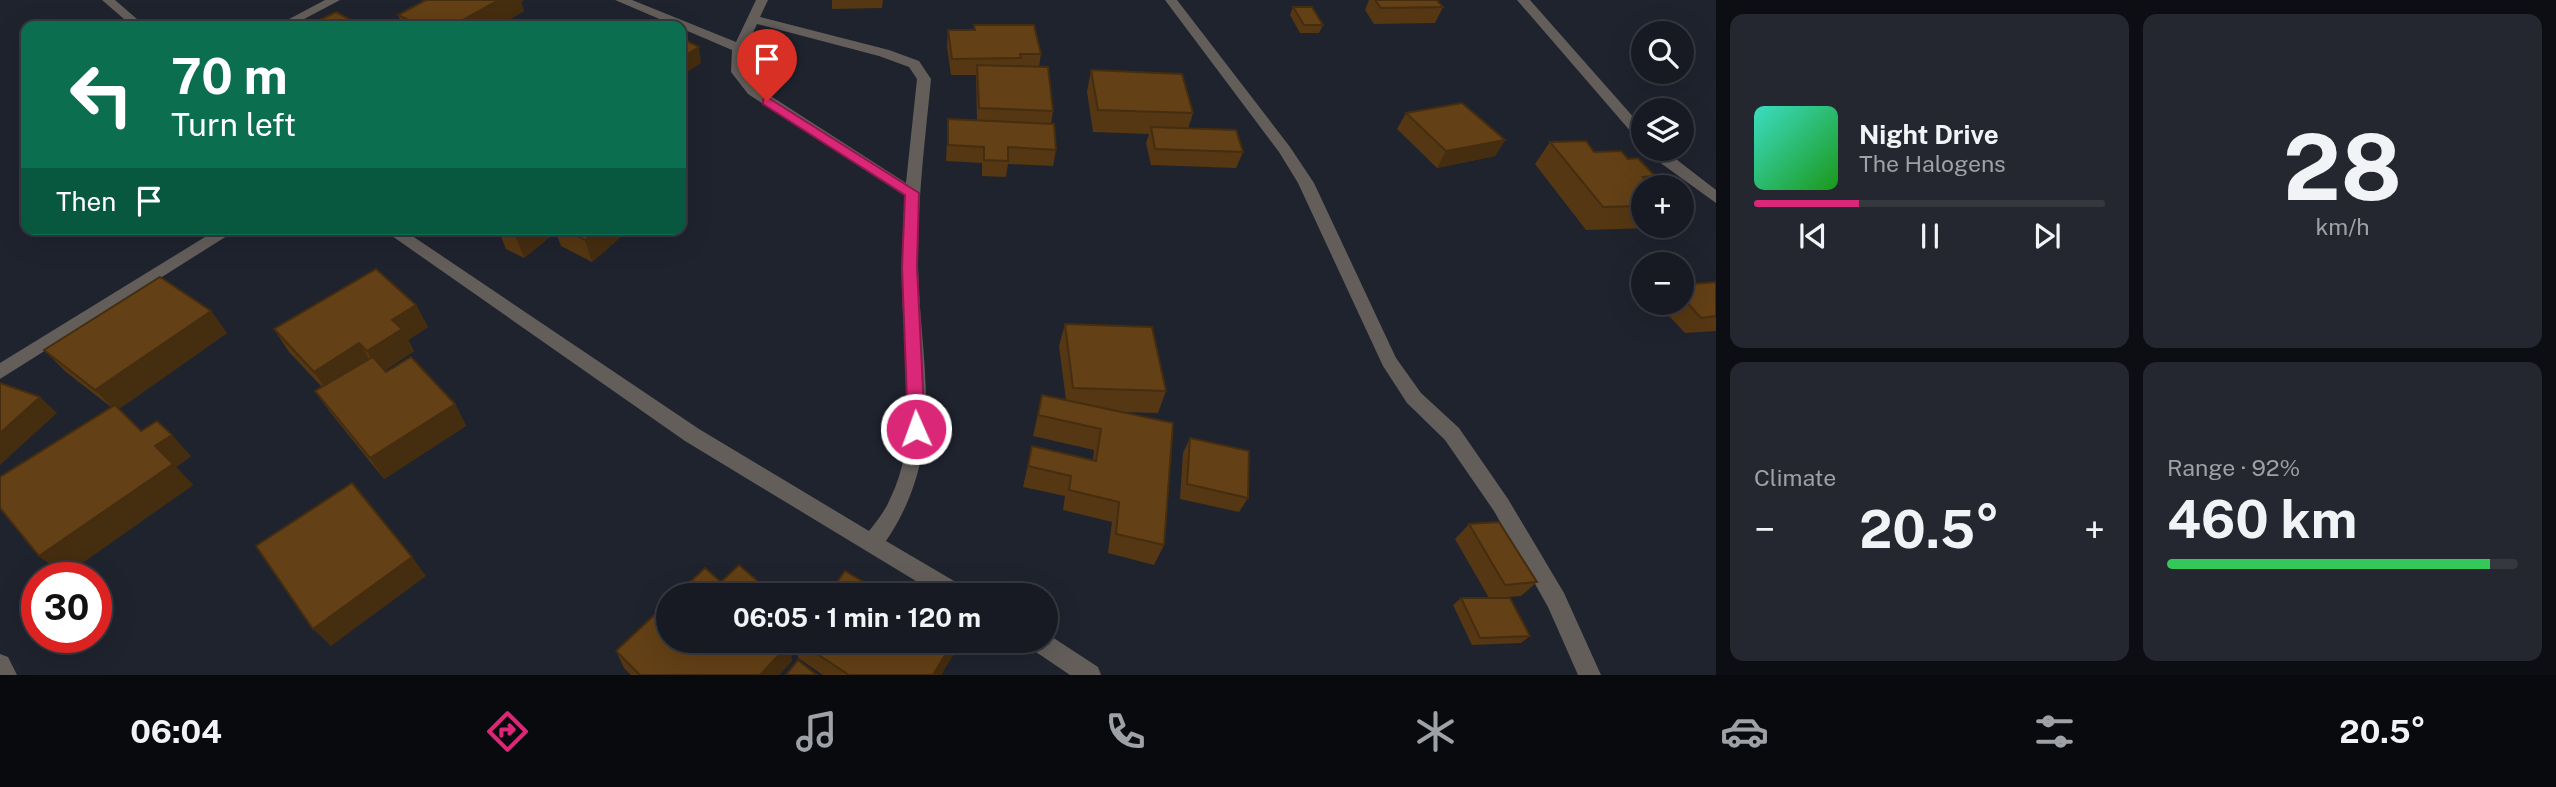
<!DOCTYPE html>
<html lang="en">
<head>
<meta charset="utf-8">
<style>
	:root { --surface:#171a22; --page:#24272f; --text:#f1f3f6; --muted:#9ea1a5; --line:#363840; --accent:#db2777 }
	body { margin:0; font-family:"Public Sans",sans-serif; background:var(--page); color:var(--text); height:100vh; display:flex; flex-direction:column; font-size:26px; white-space:nowrap }
	* { box-sizing:border-box; margin:0 }
	p { font-size:23px; color:var(--muted) }
	.icon { flex:none; width:38px; height:38px; fill:none; stroke:currentColor; stroke-width:2; stroke-linecap:round; stroke-linejoin:round }
	.map { position:relative; flex:1; overflow:hidden }
	.drawer { display:flex; flex-direction:column; gap:14px; padding:14px; background:#0d0e13; width:840px }
	.drawer>* { flex:none }
	.guide { position:absolute; left:21px; top:21px; width:665px; height:214px; border-radius:14px; box-shadow:0 7px 28px #0002,0 0 0 2px var(--line); background:#0b6e4f; color:#fff; overflow:hidden }
	.tools { position:absolute; left:1631px; top:21px; display:grid; gap:14px }
	.tools a { display:grid; place-items:center; width:63px; height:63px; border-radius:50%; background:var(--surface); box-shadow:0 7px 28px #0002,0 0 0 2px var(--line); font-size:35px }
	.speed { position:absolute; left:21px; top:562px; display:flex; gap:14px; font-size:35px; font-weight:700; text-align:center }
	.speed>* { display:grid; place-content:center; width:91px; height:91px; border-radius:50%; background:var(--surface); box-shadow:0 7px 28px #0002,0 0 0 2px var(--line); line-height:1 }
	.speed .limit { border:10px solid #d22; background:#fff; color:#111 }
	.pin { position:absolute; display:grid; place-items:center; width:60px; height:60px; color:#fff; margin:-72px -30px; border-radius:50% 50% 50% 0; rotate:-45deg; box-shadow:0 0 7px #0007 }
	.pin .icon { rotate:45deg }
	.me { position:absolute; width:77px; margin:-38px; rotate:358deg; stroke-linejoin:round; filter:drop-shadow(0 0 5px #0008) }
	.turn { display:flex; align-items:center; gap:24px; height:147px; padding:0 35px; font-size:32px }
	.turn .icon { width:91px; height:91px; stroke-width:2.5 }
	.turn b { display:block; font-size:49px; line-height:60px }
	.then { display:flex; align-items:center; height:66px; padding:0 35px; background:#0003; gap:14px; font-size:26px }
	.big { font-size:52px; font-weight:700; line-height:1.1 }
	.drawer .tile { flex:1; display:flex; flex-direction:column; justify-content:center; gap:10px; min-width:0; padding:0 24px; border-radius:14px; background:var(--page) }
	.drawer .dial { align-items:center; gap:0 }
	.dial b { font-size:91px; line-height:1 }
	.song { display:flex; align-items:center; gap:21px }
	.cover { width:84px; height:84px; border-radius:10px; background:linear-gradient(135deg,hsl(170 70% 55%),hsl(120 70% 35%)) }
	.played { height:7px; border-radius:4px; background:linear-gradient(90deg,var(--accent) 30%,var(--line) 30%) }
	.keys { display:flex; justify-content:space-around; direction:ltr }
	.heat { display:flex; justify-content:space-between; align-items:center; font-size:38px; direction:ltr }
	.charge { height:10px; border-radius:5px; background:linear-gradient(90deg,#34c759 92%,var(--line) 0) }
	.drawer .tiles { flex:1; display:grid; gap:14px; grid-template-columns:repeat(2,1fr) }
	.trip { position:absolute; left:656px; top:583px; width:402px; height:70px; border-radius:35px; background:var(--surface); box-shadow:0 7px 28px #0002,0 0 0 2px var(--line); font-weight:700; line-height:70px; text-align:center }
	.menu { display:flex; height:112px; justify-content:space-around; align-items:center; background:#090a0e; color:var(--muted) }
	.menu .icon { width:49px; height:49px }
	.menu .selected { color:var(--accent) }
	.menu b { font-size:32px; color:var(--text) }
	main { display:flex; flex:1; min-height:0 }
	.map>svg:first-child { display:block }
</style>
</head>
<body>
<main>
<div class="map">
<svg width="1716" height="675" viewBox="0 0 1716 675">
	<rect width="100%" height="100%" fill="#1f232e"/>
	<g fill="none" stroke-linecap="round" stroke-linejoin="round">
		<!-- street -->
		<g fill="#635e5a" fill-rule="evenodd">
			<path d="M 102,0 L 115,0 L 145,26 L 132,26 Z"/>
			<path d="M 325,0 L 340,0 L 291,26 L 276,26 Z"/>
			<path d="M 615,0 L 632,0 L 736,42 L 756,0 L 768,0 L 760,17 L 889,50 L 919,61 L 931,79 C 925,141 917,203 918,266 C 920,368 948,449 886,541 L 966,588 L 969,595 L 939,595 L 685,441 L 382,229 L 402,229 L 699,429 L 869,531 C 877,521 885,511 890,499 C 921,437 904,359 902,292 C 901,260 903,228 905,196 L 748,94 L 731,72 L 732,50 ZM 757,24 L 879,56 L 909,67 L 917,79 L 906,183 L 758,88 C 736,61 744,53 757,24 Z"/>
			<path d="M 1165,0 L 1177,0 L 1290,147 L 1314,183 L 1396,358 L 1421,393 L 1459,428 L 1508,499 L 1564,593 L 1601,675 L 1578,675 L 1548,607 L 1494,511 L 1445,440 L 1407,403 L 1383,366 L 1298,183 L 1279,152 Z"/>
			<path d="M 1517,0 L 1530,0 L 1643,128 L 1643,141 L 1638,140 Z"/>
			<path d="M 1648,149 L 1663,149 L 1716,190 L 1716,203 L 1662,164 Z"/>
			<path d="M 218,229 L 238,229 L 0,379 L 0,363 Z"/>
			<path d="M 1046,633 L 1098,667 L 1101,675 L 1070,675 L 1030,648 L 1027,640 L 1046,640 Z"/>
			<path d="M 0,654 L 8,657 L 17,675 L 0,675 Z"/>
		</g>
	</g>
	<!-- wall -->
	<g fill="#553713">
		<path d="M 426,0 L 524,0 L 521,2 L 524,11 L 498,26 L 403,26 L 398,15 Z"/>
		<path d="M 832,0 L 883,0 L 882,8 L 832,9 Z"/>
		<path d="M 1369,0 L 1437,0 L 1443,7 L 1435,23 L 1374,24 L 1365,10 Z"/>
		<path d="M 1293,7 L 1323,25 L 1319,33 L 1300,33 L 1290,15 Z"/>
		<path d="M 974,25 L 1041,54 L 1039,67 L 1053,111 L 1051,124 L 1056,150 L 1053,166 L 1008,164 L 1006,177 L 982,176 L 982,163 L 946,161 L 948,119 L 977,121 L 976,75 L 951,75 L 947,46 L 948,30 L 974,30 Z"/>
		<path d="M 1091,70 L 1193,113 L 1188,129 L 1243,152 L 1236,168 L 1151,165 L 1146,143 L 1149,134 L 1093,132 L 1087,92 Z"/>
		<path d="M 1406,113 L 1505,140 L 1495,156 L 1437,168 L 1397,129 Z"/>
		<path d="M 1550,142 L 1628,159 L 1655,176 L 1649,184 L 1643,187 L 1643,226 L 1652,226 L 1650,228 L 1586,230 L 1535,164 Z"/>
		<path d="M 498,229 L 630,229 L 592,262 L 561,246 L 556,232 L 524,258 L 506,249 Z"/>
		<path d="M 1716,282 L 1716,331 L 1685,333 L 1657,303 L 1682,303 L 1682,285 Z"/>
		<path d="M 416,305 L 428,327 L 408,340 L 414,351 L 384,371 L 455,404 L 466,426 L 384,479 L 330,412 L 315,391 L 322,387 L 289,352 L 274,329 Z"/>
		<path d="M 211,311 L 227,333 L 119,409 L 141,431 L 191,456 L 176,467 L 193,485 L 65,575 L 39,556 L 111,407 L 66,372 L 44,350 Z"/>
		<path d="M 1065,324 L 1166,391 L 1158,413 L 1119,412 L 1164,545 L 1154,565 L 1108,553 L 1112,522 L 1063,510 L 1065,496 L 1023,487 L 1032,446 L 1093,460 L 1094,450 L 1033,436 L 1042,395 L 1066,400 L 1059,346 Z"/>
		<path d="M 1190,438 L 1248,498 L 1239,512 L 1180,499 L 1183,453 Z"/>
		<path d="M 1469,524 L 1537,582 L 1521,596 L 1495,598 L 1530,636 L 1521,643 L 1472,645 L 1453,605 L 1461,598 L 1489,598 L 1455,539 Z"/>
		<path d="M 796,640 L 955,640 L 953,655 L 941,675 L 823,675 L 798,658 Z"/>
		<path d="M 616,651 L 792,661 L 779,675 L 631,675 L 624,668 Z"/>
	</g>
	<!-- shaded-wall -->
	<g fill="#452d0f">
		<path d="M 499,0 L 524,0 L 521,2 L 524,11 L 498,26 L 452,26 Z"/>
		<path d="M 699,47 L 701,63 L 681,76 L 681,58 Z"/>
		<path d="M 1505,140 L 1495,156 L 1437,168 L 1446,151 Z"/>
		<path d="M 523,229 L 555,229 L 556,232 L 524,258 L 515,235 Z"/>
		<path d="M 598,229 L 630,229 L 592,262 L 585,240 Z"/>
		<path d="M 416,305 L 428,327 L 408,340 L 414,351 L 380,373 L 367,351 L 392,320 Z"/>
		<path d="M 211,311 L 227,333 L 116,411 L 95,390 Z"/>
		<path d="M 359,343 L 373,365 L 329,394 L 314,372 Z"/>
		<path d="M 40,397 L 57,413 L 0,465 L 0,433 Z"/>
		<path d="M 455,404 L 466,426 L 384,479 L 370,458 Z"/>
		<path d="M 172,435 L 191,456 L 176,467 L 193,485 L 65,575 L 39,556 L 155,446 Z"/>
		<path d="M 412,557 L 426,576 L 331,646 L 313,629 Z"/>
		<path d="M 954,640 L 955,640 L 953,655 L 941,675 L 933,675 Z"/>
		<path d="M 790,643 L 792,661 L 779,675 L 760,675 Z"/>
	</g>
	<!-- building -->
	<g fill="#634016" stroke="#452d0f" stroke-width="2">
		<path d="M 426,0 L 499,0 L 452,26 L 422,26 L 398,15 Z"/>
		<path d="M 1375,0 L 1437,0 L 1443,7 L 1381,8 Z"/>
		<path d="M 1293,7 L 1312,7 L 1323,25 L 1304,25 Z"/>
		<path d="M 336,12 L 362,26 L 307,26 Z"/>
		<path d="M 974,25 L 1034,25 L 1041,54 L 1020,54 L 1021,58 L 952,59 L 948,30 L 975,30 Z"/>
		<path d="M 681,38 L 699,47 L 681,58 Z"/>
		<path d="M 977,65 L 1048,67 L 1053,111 L 979,108 Z"/>
		<path d="M 1091,70 L 1182,74 L 1193,113 L 1098,110 Z"/>
		<path d="M 1462,103 L 1505,140 L 1446,151 L 1406,113 Z"/>
		<path d="M 948,119 L 1054,124 L 1056,150 L 1008,147 L 1008,161 L 984,160 L 984,147 L 948,145 Z"/>
		<path d="M 1151,127 L 1236,130 L 1243,152 L 1155,149 Z"/>
		<path d="M 1586,141 L 1594,152 L 1621,151 L 1628,159 L 1638,158 L 1655,176 L 1643,177 L 1653,187 L 1643,187 L 1643,206 L 1603,207 L 1550,142 Z"/>
		<path d="M 503,229 L 523,229 L 515,235 Z"/>
		<path d="M 564,229 L 598,229 L 585,240 Z"/>
		<path d="M 376,269 L 416,305 L 392,320 L 402,329 L 367,351 L 359,343 L 314,372 L 274,329 Z"/>
		<path d="M 160,277 L 211,311 L 95,390 L 44,350 Z"/>
		<path d="M 1716,282 L 1716,316 L 1701,318 L 1682,297 L 1682,285 Z"/>
		<path d="M 1065,324 L 1152,327 L 1166,391 L 1073,388 Z"/>
		<path d="M 373,357 L 386,372 L 411,357 L 455,404 L 370,458 L 315,391 Z"/>
		<path d="M 0,383 L 40,397 L 0,433 Z"/>
		<path d="M 1042,395 L 1173,423 L 1164,545 L 1116,534 L 1119,502 L 1069,490 L 1071,476 L 1028,466 L 1032,446 L 1096,461 L 1101,429 L 1038,415 Z"/>
		<path d="M 115,405 L 141,431 L 157,421 L 172,435 L 155,446 L 173,464 L 39,556 L 0,508 L 0,477 Z"/>
		<path d="M 1190,438 L 1249,451 L 1248,498 L 1187,484 Z"/>
		<path d="M 352,483 L 412,557 L 313,629 L 256,546 Z"/>
		<path d="M 1499,522 L 1537,582 L 1505,585 L 1469,524 Z"/>
		<path d="M 739,565 L 770,592 L 767,595 L 676,595 L 705,568 L 721,582 Z"/>
		<path d="M 845,571 L 886,595 L 828,595 Z"/>
		<path d="M 1461,598 L 1510,598 L 1530,636 L 1480,638 Z"/>
		<path d="M 668,602 L 668,640 L 786,640 L 790,643 L 760,675 L 640,675 L 616,651 Z"/>
		<path d="M 796,640 L 954,640 L 933,675 L 849,675 Z"/>
		<path d="M 798,660 L 817,675 L 786,675 Z"/>
	</g>
	<!-- route -->
	<path fill="#db2777" stroke="#8e194d" stroke-width="2" d="M 767,97 L 919,193 L 917,267 L 925,429 L 923,434 L 910,434 L 908,429 L 902,267 L 905,195 L 763,104 L 763,99 Z"/>
</svg>
<div class="tools">
<a><svg class="icon" aria-label="search" viewBox="0 0 24 24"><circle cx="10" cy="10" r="6"/><path d="M15 15l6 6"/></svg></a>
<a><svg class="icon" aria-label="layers" viewBox="0 0 24 24"><path d="M12 4l9 5-9 5-9-5zM3 14l9 5 9-5"/></svg></a>
<a>+</a>
<a>−</a>
</div>
<div class="speed"><div class="limit">30</div></div>
<div class="pin" style="left:767px;top:101px;background:#d93025"><svg class="icon" aria-label="arrive" viewBox="0 0 24 24"><path d="M6 21V4h12l-3 4 3 4H6"/></svg></div>
<svg class="me" style="left:916px;top:429px" viewBox="-20 -20 40 40"><circle r="17" fill="#db2777" stroke="#fff" stroke-width="3"/><path d="M0-11L8 9 0 5-8 9z" fill="#fff"/></svg>
<div class="trip">06:05 · 1 min · 120 m</div>
<div class="guide">
<div class="turn"><svg class="icon" aria-label="left" viewBox="0 0 24 24"><path d="M17 20v-9H6M10 6l-5 5 5 5"/></svg><div><b>70 m</b>Turn left</div></div>
<div class="then">Then<svg class="icon" aria-label="arrive" viewBox="0 0 24 24"><path d="M6 21V4h12l-3 4 3 4H6"/></svg></div>
</div>
</div>
<section class="drawer">
<div class="tiles">
<div class="tile">
<div class="song"><i class="cover"></i><div><b>Night Drive</b><p>The Halogens</p></div></div>
<div class="played"></div>
<div class="keys"><svg class="icon" aria-label="previous" viewBox="0 0 24 24"><path d="M18 5L8 12l10 7zM5 5v14"/></svg><svg class="icon" aria-label="pause" viewBox="0 0 24 24"><path d="M8 5v14M16 5v14"/></svg><svg class="icon" aria-label="next" viewBox="0 0 24 24"><path d="M6 5l10 7-10 7zM19 5v14"/></svg></div>
</div>
<div class="tile dial"><b>28</b><p>km/h</p></div>
<div class="tile"><p>Climate</p>
<div class="heat"><a>−</a><b class="big">20.5°</b><a>+</a></div>
</div>
<div class="tile"><p>Range · 92%</p><b class="big">460 km</b><div class="charge"></div></div>
</div>
</section>
</main>
<nav class="menu">
<b>06:04</b>
<svg class="icon selected" aria-label="directions" viewBox="0 0 24 24"><path d="M12 3l9 9-9 9-9-9zM9 14v-3h6M13 9l2 2-2 2"/></svg>
<svg class="icon" aria-label="music" viewBox="0 0 24 24"><path d="M9 18V5l10-2v13"/><circle cx="6" cy="18" r="3"/><circle cx="16" cy="16" r="3"/></svg>
<svg class="icon" aria-label="phone" viewBox="0 0 24 24"><path d="M5 4h4l2 5-3 2q2 4 5 5l2-3 5 2v4C11 20 4 13 5 4z"/></svg>
<svg class="icon" aria-label="climate" viewBox="0 0 24 24"><path d="M12 3v18M4 7l16 10M4 17L20 7"/></svg>
<svg class="icon" aria-label="car" viewBox="0 0 24 24"><path d="M5 17H2v-5l4-1 3-4h7l3 4 3 1v5h-3M9 17h6M6 11h13"/><circle cx="7" cy="17" r="2"/><circle cx="17" cy="17" r="2"/></svg>
<svg class="icon" aria-label="filters" viewBox="0 0 24 24"><path d="M4 7h16M4 17h16"/><circle cx="9" cy="7" r="2"/><circle cx="15" cy="17" r="2"/></svg>
<b>20.5°</b>
</nav>
</body>
</html>
